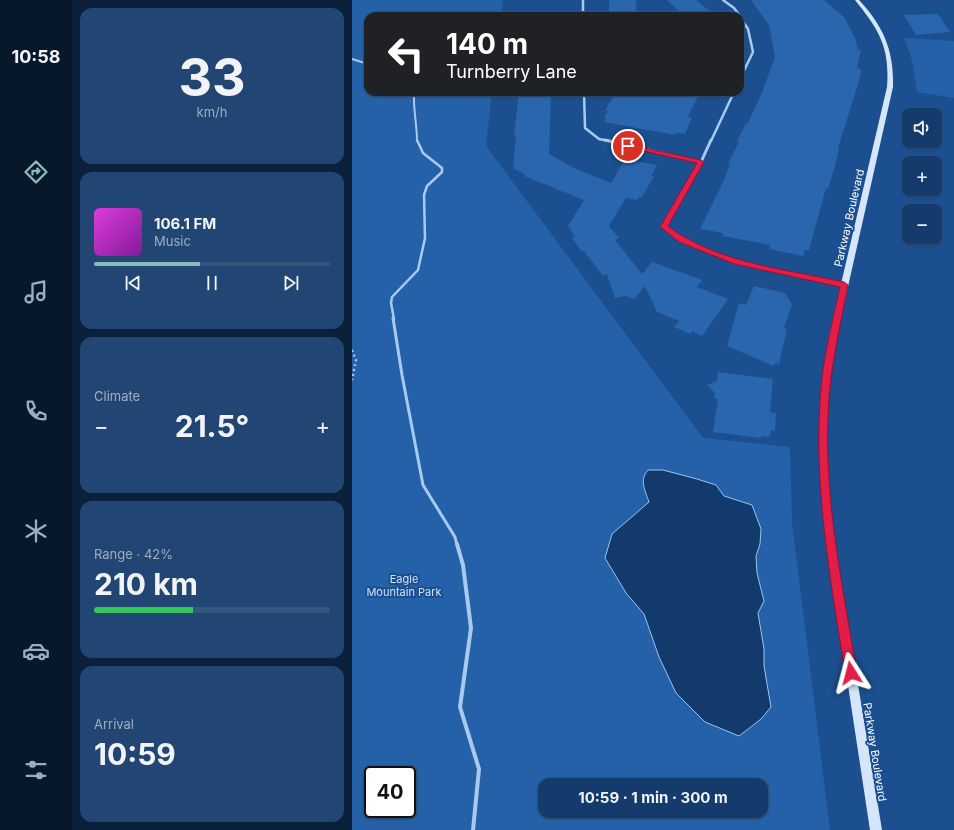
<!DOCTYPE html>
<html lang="en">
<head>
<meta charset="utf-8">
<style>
	:root { --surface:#143b6b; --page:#214673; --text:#f1f3f6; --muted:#9dadc1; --line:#33557e; --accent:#8bbbb9 }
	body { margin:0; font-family:Inter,sans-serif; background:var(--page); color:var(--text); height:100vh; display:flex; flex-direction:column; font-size:15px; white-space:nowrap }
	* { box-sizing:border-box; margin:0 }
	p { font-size:13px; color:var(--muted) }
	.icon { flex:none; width:22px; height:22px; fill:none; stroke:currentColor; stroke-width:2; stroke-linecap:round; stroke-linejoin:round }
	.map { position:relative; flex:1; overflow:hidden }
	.side { display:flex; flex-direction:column; gap:8px; padding:8px; background:#0b203b; width:280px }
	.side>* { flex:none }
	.banner { position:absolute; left:12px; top:12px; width:380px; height:84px; border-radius:12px; box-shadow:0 1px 3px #0004,0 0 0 1px var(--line); background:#202124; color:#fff; overflow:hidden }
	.buttons { position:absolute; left:550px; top:108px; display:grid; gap:8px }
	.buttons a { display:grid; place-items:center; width:40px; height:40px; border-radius:8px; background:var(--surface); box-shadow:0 1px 3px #0004,0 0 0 1px var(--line); font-size:20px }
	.speed { position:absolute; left:12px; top:766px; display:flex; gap:8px; font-size:20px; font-weight:700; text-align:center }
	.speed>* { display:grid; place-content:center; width:52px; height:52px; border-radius:50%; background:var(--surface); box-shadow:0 1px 3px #0004,0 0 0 1px var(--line); line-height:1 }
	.speed .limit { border:2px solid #111; border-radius:6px; background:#fff; color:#111 }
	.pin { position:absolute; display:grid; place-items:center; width:34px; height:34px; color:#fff; margin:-17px; border:2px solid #fff; border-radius:50%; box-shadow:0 1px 4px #0007 }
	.me { position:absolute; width:44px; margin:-22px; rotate:351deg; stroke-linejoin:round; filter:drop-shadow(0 0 3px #0008) }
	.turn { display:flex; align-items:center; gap:14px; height:84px; padding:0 16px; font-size:18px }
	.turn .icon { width:52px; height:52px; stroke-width:2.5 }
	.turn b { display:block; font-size:28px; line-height:34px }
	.big { font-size:30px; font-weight:700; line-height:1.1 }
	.side .tile { flex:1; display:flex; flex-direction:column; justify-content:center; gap:6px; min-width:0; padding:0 14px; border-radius:12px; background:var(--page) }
	.side .dial { align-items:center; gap:0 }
	.dial b { font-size:52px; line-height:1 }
	.song { display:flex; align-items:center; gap:12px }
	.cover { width:48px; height:48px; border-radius:6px; background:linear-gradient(135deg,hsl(300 70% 55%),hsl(290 70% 35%)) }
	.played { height:4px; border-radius:2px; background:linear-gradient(90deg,var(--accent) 45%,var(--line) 45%) }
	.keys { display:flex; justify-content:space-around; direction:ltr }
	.heat { display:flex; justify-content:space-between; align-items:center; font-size:22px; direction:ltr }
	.charge { height:6px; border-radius:3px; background:linear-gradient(90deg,#34c759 42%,var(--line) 0) }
	.trip { position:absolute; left:186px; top:778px; width:230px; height:40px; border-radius:12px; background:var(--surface); box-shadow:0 1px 3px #0004,0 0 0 1px var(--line); font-weight:700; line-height:40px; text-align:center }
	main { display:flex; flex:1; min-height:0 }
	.tab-bar { display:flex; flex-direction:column; width:72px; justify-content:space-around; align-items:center; background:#08182b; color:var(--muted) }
	.tab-bar .icon { width:28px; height:28px }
	.tab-bar .active { color:var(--accent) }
	.tab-bar b { font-size:18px; color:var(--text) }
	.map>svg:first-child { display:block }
</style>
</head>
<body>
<main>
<nav class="tab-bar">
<b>10:58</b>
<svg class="icon active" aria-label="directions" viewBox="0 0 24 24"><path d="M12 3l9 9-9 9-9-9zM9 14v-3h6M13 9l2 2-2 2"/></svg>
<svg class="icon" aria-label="music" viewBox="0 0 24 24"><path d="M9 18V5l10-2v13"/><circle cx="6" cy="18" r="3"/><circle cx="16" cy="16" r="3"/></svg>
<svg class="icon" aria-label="phone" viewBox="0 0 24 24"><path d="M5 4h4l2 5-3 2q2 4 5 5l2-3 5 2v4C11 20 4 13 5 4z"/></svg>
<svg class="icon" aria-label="climate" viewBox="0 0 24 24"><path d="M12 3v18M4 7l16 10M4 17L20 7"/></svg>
<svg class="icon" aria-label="car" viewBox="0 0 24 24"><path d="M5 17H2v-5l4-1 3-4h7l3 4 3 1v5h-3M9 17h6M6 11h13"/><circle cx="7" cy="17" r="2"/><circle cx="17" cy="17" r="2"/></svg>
<svg class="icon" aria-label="filters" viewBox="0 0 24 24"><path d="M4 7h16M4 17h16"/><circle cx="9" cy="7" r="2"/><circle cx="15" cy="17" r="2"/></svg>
</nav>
<section class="side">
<div class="tile dial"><b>33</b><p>km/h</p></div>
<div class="tile">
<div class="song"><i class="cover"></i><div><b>106.1 FM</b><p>Music</p></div></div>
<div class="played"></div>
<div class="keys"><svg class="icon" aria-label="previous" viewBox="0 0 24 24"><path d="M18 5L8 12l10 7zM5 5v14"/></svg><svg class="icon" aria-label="pause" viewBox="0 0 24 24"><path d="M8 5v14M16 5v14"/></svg><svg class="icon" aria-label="next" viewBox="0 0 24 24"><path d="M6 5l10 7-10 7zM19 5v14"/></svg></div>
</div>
<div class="tile"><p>Climate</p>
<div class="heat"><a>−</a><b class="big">21.5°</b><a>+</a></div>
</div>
<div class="tile"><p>Range · 42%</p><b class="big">210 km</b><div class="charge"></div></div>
<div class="tile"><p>Arrival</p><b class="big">10:59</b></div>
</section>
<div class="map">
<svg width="602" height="830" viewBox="0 0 602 830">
	<rect width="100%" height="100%" fill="#1b4f8f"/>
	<!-- green -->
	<g fill="#2461a8" fill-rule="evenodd">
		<path d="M 0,0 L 151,0 L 149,16 L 16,16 L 16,92 L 140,92 L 134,146 L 351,438 L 438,447 L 440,522 L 478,830 L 0,830 ZM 21,775 L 55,775 L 55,809 L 21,809 ZM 193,785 L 409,785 L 409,811 L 193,811 Z"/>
		<path d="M 552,38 L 602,41 L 602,98 L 565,92 L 560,60 Z"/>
	</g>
	<!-- water -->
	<path fill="#123a6d" stroke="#9cc4f0" d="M 296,470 L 311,470 L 345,479 L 364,485 L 372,496 L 400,505 L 409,529 L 408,544 L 404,556 L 405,573 L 412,601 L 406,613 L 412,649 L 412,666 L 419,707 L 409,719 L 387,736 L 353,722 L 324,693 L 307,657 L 292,614 L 274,593 L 253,558 L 260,534 L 297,502 C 293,490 287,480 296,470 Z"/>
	<!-- building -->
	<g fill="#2a66ad">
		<path d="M 257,0 L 284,0 L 285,16 L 257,16 Z"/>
		<path d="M 315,0 L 344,0 L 363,16 L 332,16 Z"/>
		<path d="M 399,0 L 472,0 L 492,17 L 503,38 L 506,50 L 509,50 L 505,68 L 508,69 L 509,71 L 507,81 L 486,148 L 487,148 L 483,166 L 476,189 L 474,188 L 457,250 L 453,250 L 451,256 L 417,249 L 418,245 L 371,236 L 371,233 L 348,229 L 372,180 L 378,164 L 376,163 L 387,142 L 385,142 L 394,123 L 396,123 L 411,90 L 423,57 L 417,25 Z"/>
		<path d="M 586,14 L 598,32 L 564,35 L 552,15 Z"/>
		<path d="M 167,92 L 199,93 L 197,154 L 224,169 L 259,183 L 273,159 L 305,165 L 299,176 L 302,176 L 290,197 L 287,197 L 285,200 L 274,198 L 257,226 L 267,238 L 263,240 L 290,274 L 300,262 L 350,280 L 345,287 L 376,299 L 350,336 L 340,331 L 339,334 L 322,327 L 327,321 L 305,312 L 293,286 L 282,299 L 274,296 L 263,298 L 255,274 L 251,276 L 232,251 L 230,252 L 220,238 L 223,237 L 216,226 L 232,200 L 172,176 L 174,175 L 161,168 L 164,135 L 162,135 Z"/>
		<path d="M 264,92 L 348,92 L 336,117 L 340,118 L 333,134 L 324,133 L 323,135 L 252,122 L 254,118 L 252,118 L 256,111 L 253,111 Z"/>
		<path d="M 402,286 L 433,293 L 440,305 L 432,328 L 435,329 L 427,364 L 423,363 L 422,366 L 375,346 L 387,303 L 394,305 Z"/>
		<path d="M 366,372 L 421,379 L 418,412 L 424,413 L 423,431 L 419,430 L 418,437 L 409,436 L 409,438 L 361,432 L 366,399 L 362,398 L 363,393 L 355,385 L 365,381 Z"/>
	</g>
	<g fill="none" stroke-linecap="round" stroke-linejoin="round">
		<!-- path -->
		<path stroke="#a9c9ee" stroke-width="2.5" stroke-dasharray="2 3" stroke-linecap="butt" d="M 0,350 L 4,360 L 0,380"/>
		<!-- lane-far3 -->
		<g stroke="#a9c9ee" stroke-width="2">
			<path d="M 0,59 L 16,64"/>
			<path d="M 62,92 C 61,109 65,124 65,141"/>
		</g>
		<!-- lane-far2 -->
		<path stroke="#a9c9ee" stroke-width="2.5" d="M 42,319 L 39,303 L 40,297 L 66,270 L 73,238 L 72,195 L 75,186 L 90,172 L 90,168 L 71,153 L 65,140"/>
		<!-- lane-far1 -->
		<path stroke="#a9c9ee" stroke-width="3" d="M 41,318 L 50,375 L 71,485 L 103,537 L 105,545"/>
		<!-- lane -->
		<path stroke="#a9c9ee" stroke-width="4" d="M 105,544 L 111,565 L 119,628 L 108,707 L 127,769 L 121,830"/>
		<!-- street-far1 -->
		<g stroke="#a9c9ee" stroke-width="2.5">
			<path d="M 231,0 L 231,16"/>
			<path d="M 371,0 L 382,8 L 388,16"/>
			<path d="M 388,17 L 396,29 L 401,52 L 388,79"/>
			<path d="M 232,92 L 233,128 L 247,139 L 257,141"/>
			<path d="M 359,141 L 382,92"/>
		</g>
		<!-- street -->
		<g stroke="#a9c9ee" stroke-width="3">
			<path d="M 253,140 L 349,162"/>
			<path d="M 359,140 L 349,162 L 312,227 L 329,240 L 385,262 L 492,285"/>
		</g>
		<!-- secondary -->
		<path fill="#d6e6fa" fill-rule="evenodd" d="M 503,0 L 507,0 C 532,27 542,51 541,87 L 486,331 L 480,364 L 476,399 L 475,450 L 480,527 L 530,830 L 518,830 L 472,527 L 467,450 L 468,399 L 472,364 L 478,331 L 535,87 C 538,47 527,30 503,0 Z"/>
	</g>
	<!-- route -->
	<path fill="#e11d48" stroke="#92132f" d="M 273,144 L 349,160 L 352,162 L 316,226 C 365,263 433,269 492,282 L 496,285 C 489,322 480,360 477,398 C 470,491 490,582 505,673 L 503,677 L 499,679 L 495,677 L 493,673 C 479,582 462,492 468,400 C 470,361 480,324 488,287 L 382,264 L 327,242 L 308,227 L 345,163 L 273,147 Z"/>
	<g text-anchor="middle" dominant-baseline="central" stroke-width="4" stroke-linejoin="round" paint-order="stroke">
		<!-- street labels -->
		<g font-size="11" fill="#fff" stroke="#1b4f8f">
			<text transform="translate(497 218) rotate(-77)">Parkway Boulevard</text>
			<text transform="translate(523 752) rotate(81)">Parkway Boulevard</text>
		</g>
		<!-- park labels -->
		<g font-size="11" fill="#cfe3fa" stroke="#1b4f8f">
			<text x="52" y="579">Eagle<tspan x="52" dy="13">Mountain Park</tspan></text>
		</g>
	</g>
</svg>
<div class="buttons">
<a><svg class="icon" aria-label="sound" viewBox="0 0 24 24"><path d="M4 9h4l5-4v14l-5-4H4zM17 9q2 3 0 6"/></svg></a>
<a>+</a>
<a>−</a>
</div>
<div class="speed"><div class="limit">40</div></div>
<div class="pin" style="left:276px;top:146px;background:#d93025"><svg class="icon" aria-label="arrive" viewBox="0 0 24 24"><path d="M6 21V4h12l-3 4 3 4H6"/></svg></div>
<svg class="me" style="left:499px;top:673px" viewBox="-20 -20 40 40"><path d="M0-17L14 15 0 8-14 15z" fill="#e11d48" stroke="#fff" stroke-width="4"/></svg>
<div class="trip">10:59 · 1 min · 300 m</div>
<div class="banner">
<div class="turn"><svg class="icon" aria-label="left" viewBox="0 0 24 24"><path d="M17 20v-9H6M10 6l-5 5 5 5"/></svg><div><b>140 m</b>Turnberry Lane</div></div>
</div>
</div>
</main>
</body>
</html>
